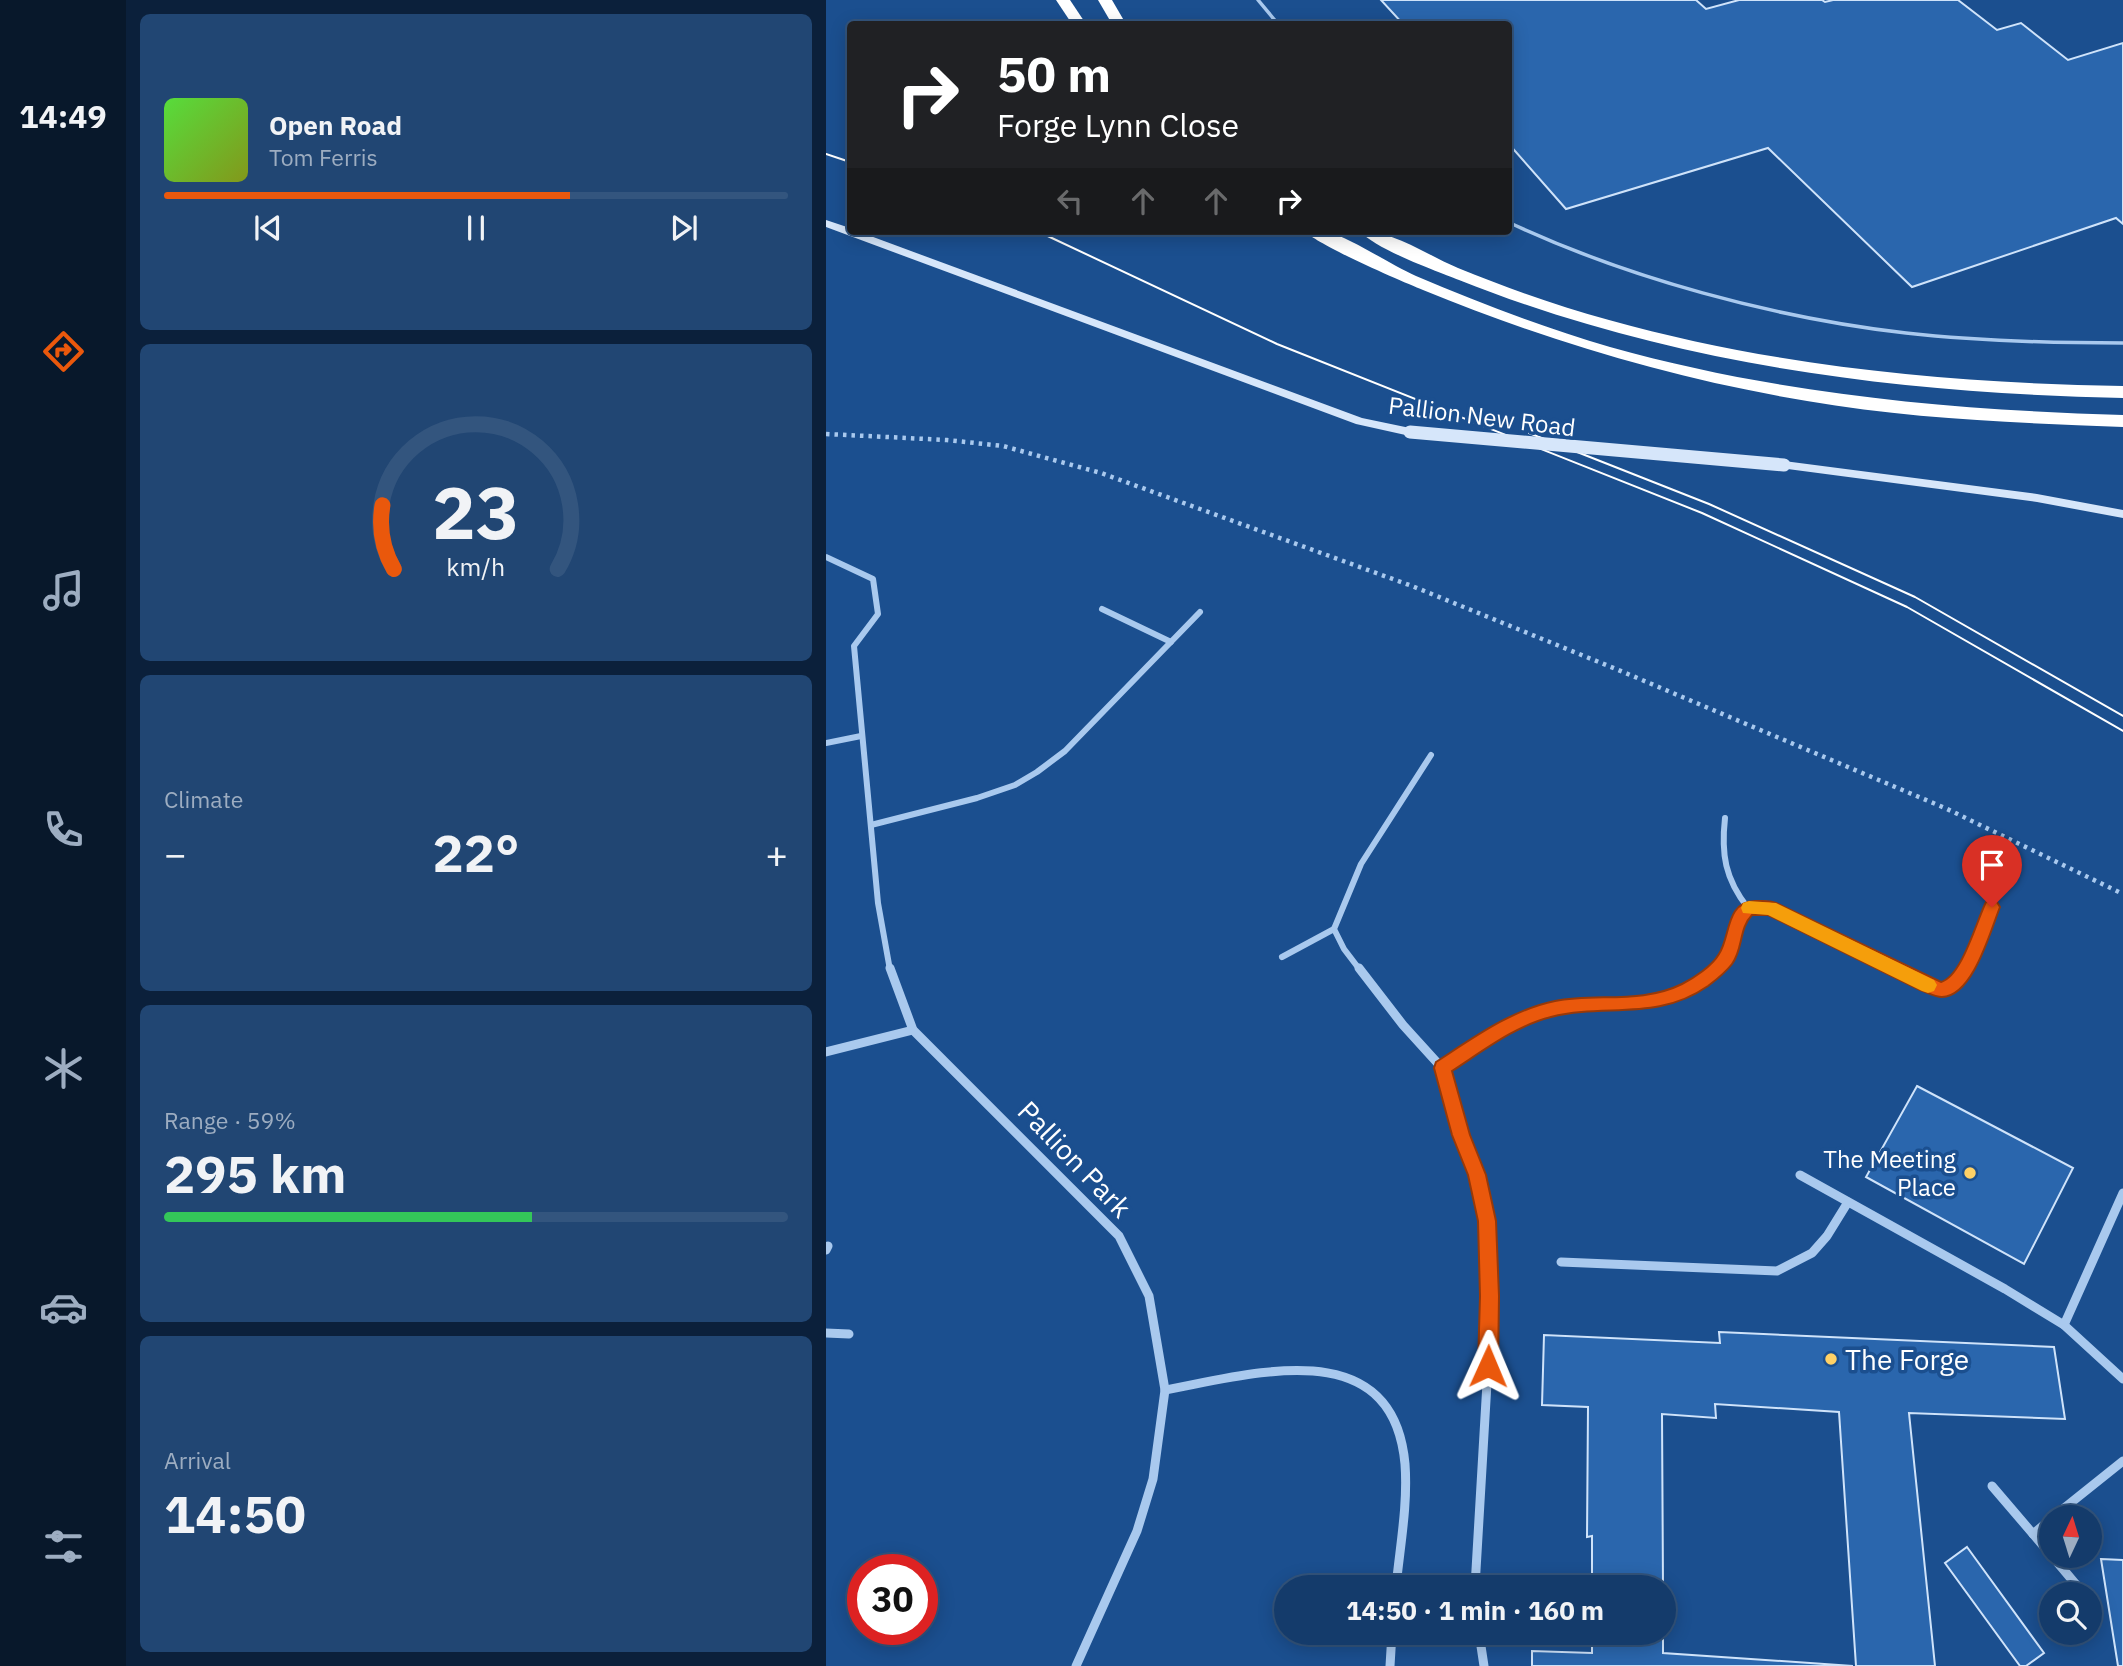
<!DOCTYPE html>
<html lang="en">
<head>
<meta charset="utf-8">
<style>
	:root { --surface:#143b6b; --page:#214673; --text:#f1f3f6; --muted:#9dadc1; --line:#33557e; --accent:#ea580c }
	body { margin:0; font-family:"IBM Plex Sans",sans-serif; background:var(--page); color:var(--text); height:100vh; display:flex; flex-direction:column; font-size:26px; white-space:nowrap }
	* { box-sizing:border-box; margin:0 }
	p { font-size:23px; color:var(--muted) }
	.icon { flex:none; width:38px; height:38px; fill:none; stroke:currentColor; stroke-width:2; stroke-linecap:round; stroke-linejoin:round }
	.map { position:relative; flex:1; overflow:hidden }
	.drawer { display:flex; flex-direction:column; gap:14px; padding:14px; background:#0b203b; width:700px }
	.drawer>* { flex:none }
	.banner { position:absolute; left:21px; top:21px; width:665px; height:214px; border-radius:7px; box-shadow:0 4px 18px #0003,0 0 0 2px var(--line); background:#202124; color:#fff; overflow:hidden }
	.needle { width:46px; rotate:4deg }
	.buttons { position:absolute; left:1213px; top:1505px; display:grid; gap:14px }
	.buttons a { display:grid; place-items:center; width:63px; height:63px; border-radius:50%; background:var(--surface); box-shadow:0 4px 18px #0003,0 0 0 2px var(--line); font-size:35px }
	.speed { position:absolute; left:21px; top:1554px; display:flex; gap:14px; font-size:35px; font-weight:700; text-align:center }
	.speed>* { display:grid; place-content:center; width:91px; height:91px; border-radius:50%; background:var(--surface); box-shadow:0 4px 18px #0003,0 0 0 2px var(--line); line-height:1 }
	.speed .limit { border:10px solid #d22; background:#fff; color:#111 }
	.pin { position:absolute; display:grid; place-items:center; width:60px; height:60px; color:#fff; margin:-72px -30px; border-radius:50% 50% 50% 0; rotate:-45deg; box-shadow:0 0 7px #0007 }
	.pin .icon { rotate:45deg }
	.me { position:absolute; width:77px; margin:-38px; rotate:1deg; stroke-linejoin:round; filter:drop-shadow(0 0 5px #0008) }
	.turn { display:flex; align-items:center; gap:24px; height:147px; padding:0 35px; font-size:32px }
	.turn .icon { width:91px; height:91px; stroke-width:2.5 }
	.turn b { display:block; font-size:49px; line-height:60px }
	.lanes { display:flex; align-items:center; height:66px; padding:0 35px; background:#0003; justify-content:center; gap:35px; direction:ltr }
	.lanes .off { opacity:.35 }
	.big { font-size:52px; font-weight:700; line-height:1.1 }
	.drawer .tile { flex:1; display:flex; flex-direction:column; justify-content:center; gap:10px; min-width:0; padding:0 24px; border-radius:10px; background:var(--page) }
	.drawer .dial { align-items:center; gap:0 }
	.dial svg { height:182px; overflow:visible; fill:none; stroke:var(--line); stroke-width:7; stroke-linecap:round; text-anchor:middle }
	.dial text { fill:var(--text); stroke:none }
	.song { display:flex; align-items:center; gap:21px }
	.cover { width:84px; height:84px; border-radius:10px; background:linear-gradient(135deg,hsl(110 70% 55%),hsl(70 70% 35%)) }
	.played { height:7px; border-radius:4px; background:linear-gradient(90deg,var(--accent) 65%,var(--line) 65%) }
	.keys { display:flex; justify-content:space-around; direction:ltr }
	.heat { display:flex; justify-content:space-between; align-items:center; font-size:38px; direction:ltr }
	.charge { height:10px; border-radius:5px; background:linear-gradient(90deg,#34c759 59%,var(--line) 0) }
	.trip { position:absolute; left:448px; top:1575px; width:402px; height:70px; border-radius:35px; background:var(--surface); box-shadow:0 4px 18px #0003,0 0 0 2px var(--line); font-weight:700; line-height:70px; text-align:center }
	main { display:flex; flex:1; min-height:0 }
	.dock { display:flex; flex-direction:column; width:126px; justify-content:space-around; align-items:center; background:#08182b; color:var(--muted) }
	.dock .icon { width:49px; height:49px }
	.dock .selected { color:var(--accent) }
	.dock b { font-size:32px; color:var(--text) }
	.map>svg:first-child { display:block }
</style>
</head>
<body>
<main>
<nav class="dock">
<b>14:49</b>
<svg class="icon selected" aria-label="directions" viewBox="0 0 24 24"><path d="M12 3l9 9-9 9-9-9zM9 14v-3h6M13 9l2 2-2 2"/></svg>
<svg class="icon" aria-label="music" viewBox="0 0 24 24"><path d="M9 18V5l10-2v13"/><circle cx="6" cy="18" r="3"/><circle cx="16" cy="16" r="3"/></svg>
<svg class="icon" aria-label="phone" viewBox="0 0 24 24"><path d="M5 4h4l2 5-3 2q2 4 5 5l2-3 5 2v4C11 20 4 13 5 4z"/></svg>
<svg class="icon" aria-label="climate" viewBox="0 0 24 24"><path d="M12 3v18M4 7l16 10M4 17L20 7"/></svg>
<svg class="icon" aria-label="car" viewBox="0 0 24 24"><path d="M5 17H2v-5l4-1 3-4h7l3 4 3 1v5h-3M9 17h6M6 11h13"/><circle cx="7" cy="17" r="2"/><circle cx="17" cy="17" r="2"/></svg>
<svg class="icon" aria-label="filters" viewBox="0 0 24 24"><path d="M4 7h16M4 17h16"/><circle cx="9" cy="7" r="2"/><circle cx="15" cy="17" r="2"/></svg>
</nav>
<section class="drawer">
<div class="tile">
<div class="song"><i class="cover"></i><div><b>Open Road</b><p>Tom Ferris</p></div></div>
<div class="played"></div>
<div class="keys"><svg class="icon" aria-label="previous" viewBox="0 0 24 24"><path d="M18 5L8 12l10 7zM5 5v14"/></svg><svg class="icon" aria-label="pause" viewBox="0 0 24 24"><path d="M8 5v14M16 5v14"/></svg><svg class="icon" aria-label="next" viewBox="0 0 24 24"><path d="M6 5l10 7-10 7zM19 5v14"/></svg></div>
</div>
<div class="tile dial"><svg viewBox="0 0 100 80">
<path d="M14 69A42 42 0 1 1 86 69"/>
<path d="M14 69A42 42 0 0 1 9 41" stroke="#ea580c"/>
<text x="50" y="56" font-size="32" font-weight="700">23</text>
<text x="50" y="72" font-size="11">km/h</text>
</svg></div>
<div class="tile"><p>Climate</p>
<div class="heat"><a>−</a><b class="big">22°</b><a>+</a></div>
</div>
<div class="tile"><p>Range · 59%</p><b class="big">295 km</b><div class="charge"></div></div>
<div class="tile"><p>Arrival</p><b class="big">14:50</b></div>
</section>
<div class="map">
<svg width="1297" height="1666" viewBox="0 0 1297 1666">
	<rect width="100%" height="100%" fill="#1b4f8f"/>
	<!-- building -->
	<g fill="#2a66ad" stroke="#cfe3fa" stroke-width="2">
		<path d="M 555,0 L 870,0 L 880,9 L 913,0 L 996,0 L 999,2 L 1007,0 L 1132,0 L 1171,30 L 1195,23 L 1242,60 L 1297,43 L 1297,224 L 1290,218 L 1086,287 L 942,148 L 740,209 L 682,143 L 682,24 L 577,24 Z"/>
		<path d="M 1091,1086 L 1247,1168 L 1198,1264 L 1040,1177 Z"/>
		<path d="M 893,1332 L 1228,1347 L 1239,1419 L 1083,1413 L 1109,1666 L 1030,1666 L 1013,1412 L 889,1404 L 890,1418 L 836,1414 L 837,1587 L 766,1587 L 766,1536 L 761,1537 L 762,1407 L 716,1405 L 718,1335 L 894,1343 Z"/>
		<path d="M 1141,1547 L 1218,1653 L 1200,1666 L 1194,1666 L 1119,1563 Z"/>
		<path d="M 1275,1559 L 1297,1560 L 1297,1666 L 1292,1666 Z"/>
		<path d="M 766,1633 L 837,1633 L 837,1653 L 1027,1666 L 706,1666 L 706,1651 L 766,1653 Z"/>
	</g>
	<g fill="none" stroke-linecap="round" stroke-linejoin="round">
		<!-- path -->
		<path stroke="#a9c9ee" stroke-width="4.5" stroke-dasharray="3.5 5" stroke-linecap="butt" d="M 0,434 L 121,440 L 177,446 L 275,473 L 586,586 L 790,669 L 1119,808 L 1297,894"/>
		<!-- lane -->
		<g stroke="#a9c9ee" stroke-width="3.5">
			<path d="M 432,0 L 452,24"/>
			<path d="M 682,222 C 801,278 949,318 1080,333 C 1152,341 1224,343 1297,343"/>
		</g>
		<!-- street-far1 -->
		<g stroke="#a9c9ee" stroke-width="6">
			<path d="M 0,557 L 47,579 L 52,614 L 28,646 L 52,903 L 64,970"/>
			<path d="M 276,609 L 345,642"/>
			<path d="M 0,743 L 35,736"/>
			<path d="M 899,818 C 895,854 899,879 922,908"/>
			<path d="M 45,825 L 151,798 L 189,785 L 211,772 L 239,751 L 374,612"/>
			<path d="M 456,957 L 508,929"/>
			<path d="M 534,970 L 518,949 L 508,929 L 535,864 L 605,755"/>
			<path d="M 889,970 C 907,952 906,927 922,908 L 944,908 L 1070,970"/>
			<path d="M 1139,970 L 1166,907"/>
		</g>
		<!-- street -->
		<g stroke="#a9c9ee" stroke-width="9">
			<path d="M 64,968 L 87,1030 L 293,1236 L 323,1296 L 339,1390 L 327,1479 L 311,1531 L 250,1666"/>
			<path d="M 533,968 L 577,1025 L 616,1068 L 635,1135 L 651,1175 L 661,1221 L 664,1296 L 662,1366 L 649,1587"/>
			<path d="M 1067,968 C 1095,982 1120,1004 1140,968"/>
			<path d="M 0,1052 L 87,1030"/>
			<path d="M 616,1068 C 650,1046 684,1020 724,1010 C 784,994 840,1016 891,968"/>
			<path d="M 974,1175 L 1179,1289 L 1238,1325 L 1297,1379"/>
			<path d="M 0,1250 L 2,1246"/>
			<path d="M 735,1262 L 951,1271 L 986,1253 L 1001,1236 L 1022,1202"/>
			<path d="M 1238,1325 L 1297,1193"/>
			<path d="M 0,1333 L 23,1334"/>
			<path d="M 339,1390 C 427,1374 567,1331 579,1464 C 582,1505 574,1546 570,1587"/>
			<path d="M 1166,1486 L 1225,1555"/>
			<path d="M 1227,1517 L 1297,1461"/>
			<path d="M 1207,1534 L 1225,1519"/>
			<path d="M 1226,1556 L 1258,1594"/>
			<path d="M 653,1633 L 658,1666"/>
			<path d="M 564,1666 L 566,1633"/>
		</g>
		<!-- secondary -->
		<g fill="#d6e6fa" fill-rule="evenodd">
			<path d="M 0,220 L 24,228 L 24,231 L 31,231 L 536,418 L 584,428 L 590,432 L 584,436 L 530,424 L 0,227 Z"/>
			<path d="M 958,461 L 1211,494 L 1297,510 L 1297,518 L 1211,502 L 954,468 L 954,462 Z"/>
		</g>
		<!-- highway -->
		<g fill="#fff" fill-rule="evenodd">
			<path d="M 230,0 L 244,0 L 260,24 L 246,24 Z"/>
			<path d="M 272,0 L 286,0 L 300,24 L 286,24 Z"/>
			<path d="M 479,231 C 486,231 494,230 500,231 C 527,239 563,264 590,276 C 654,303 718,328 784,347 C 952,394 1123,410 1297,415 L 1297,427 C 1191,423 1086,419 981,401 C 848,379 721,341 597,290 C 575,281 491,245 479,231 Z"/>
			<path d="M 534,231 C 568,231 601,255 632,268 C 681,288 732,306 783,320 C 951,367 1123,383 1297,386 L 1297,398 C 1070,393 846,365 633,280 C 610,271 549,249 534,231 Z"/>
		</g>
		<!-- tram -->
		<g stroke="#fff" stroke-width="2">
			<path d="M 0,154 L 24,162"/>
			<path d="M 211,231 L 451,344 L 876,513 L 1081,607 L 1297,731"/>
			<path d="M 703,433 L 883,504 L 1089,597 L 1297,716"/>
		</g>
		<!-- secondary-bridge -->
		<path stroke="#d6e6fa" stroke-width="13" d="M 584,432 L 958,465"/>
	</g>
	<!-- route -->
	<path fill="#ea580c" stroke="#983908" stroke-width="2" d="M 1166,900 L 1171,902 L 1174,907 C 1164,932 1147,996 1116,997 C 1109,997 1100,992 1094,990 L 942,915 L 926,915 C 913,928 917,950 906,964 C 900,972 890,980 882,986 C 830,1022 780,1003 725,1017 C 689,1026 657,1051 626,1071 L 644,1135 L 660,1175 L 670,1221 L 673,1296 L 672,1366 L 669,1373 L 662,1376 L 655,1373 L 652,1366 L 654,1296 L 652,1221 L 642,1175 L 626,1135 L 608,1068 L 610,1062 C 647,1038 685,1010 729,1001 C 770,993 816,1004 856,984 C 868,978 886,966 893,954 C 905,936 899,902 929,901 C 936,901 943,900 950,903 L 1115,982 C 1136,976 1150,922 1160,902 Z"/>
	<!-- slow -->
	<path fill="#f59e0b" d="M 923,901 L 950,903 L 1108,980 L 1111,985 L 1108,991 L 1102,993 L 1096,991 L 942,915 L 917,913 L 915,908 L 917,903 Z"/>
	<!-- markers -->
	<g fill="#ffd166" stroke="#1b4f8f" stroke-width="2.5">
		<circle cx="1144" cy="1173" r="7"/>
		<circle cx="1005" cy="1359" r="7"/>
	</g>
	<g text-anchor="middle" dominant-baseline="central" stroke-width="7" stroke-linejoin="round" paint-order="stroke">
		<!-- street labels -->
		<g font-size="24" fill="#fff" stroke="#1b4f8f">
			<text transform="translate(656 416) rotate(7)">Pallion New Road</text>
		</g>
		<!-- poi labels -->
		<g font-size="24" fill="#fff" stroke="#1b4f8f" text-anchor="end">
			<text x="1130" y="1159">The Meeting<tspan x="1130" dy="28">Place</tspan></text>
		</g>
		<!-- near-street labels -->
		<g font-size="28" fill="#fff" stroke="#1b4f8f">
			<text transform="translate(249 1159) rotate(46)">Pallion Park</text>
		</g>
		<!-- near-poi labels -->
		<g font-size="28" fill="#fff" stroke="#1b4f8f" text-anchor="start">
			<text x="1019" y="1359">The Forge</text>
		</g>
	</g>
</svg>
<div class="buttons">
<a><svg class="needle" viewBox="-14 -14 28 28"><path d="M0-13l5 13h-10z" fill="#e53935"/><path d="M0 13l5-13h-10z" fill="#9dadc1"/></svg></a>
<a><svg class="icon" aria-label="search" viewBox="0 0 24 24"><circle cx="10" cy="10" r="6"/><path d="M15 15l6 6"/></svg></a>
</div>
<div class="speed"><div class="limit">30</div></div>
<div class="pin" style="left:1166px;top:907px;background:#d93025"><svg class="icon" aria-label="arrive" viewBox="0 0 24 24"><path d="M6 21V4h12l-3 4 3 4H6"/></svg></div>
<svg class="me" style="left:662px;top:1366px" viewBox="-20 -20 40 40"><path d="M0-17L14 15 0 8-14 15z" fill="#ea580c" stroke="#fff" stroke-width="4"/></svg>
<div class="trip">14:50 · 1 min · 160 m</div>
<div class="banner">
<div class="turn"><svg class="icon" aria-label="right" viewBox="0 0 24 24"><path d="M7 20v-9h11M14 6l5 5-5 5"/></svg><div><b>50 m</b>Forge Lynn Close</div></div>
<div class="lanes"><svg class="icon off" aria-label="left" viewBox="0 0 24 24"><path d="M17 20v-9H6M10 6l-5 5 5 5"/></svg><svg class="icon off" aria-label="ahead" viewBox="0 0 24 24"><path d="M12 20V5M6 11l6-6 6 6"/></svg><svg class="icon off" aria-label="ahead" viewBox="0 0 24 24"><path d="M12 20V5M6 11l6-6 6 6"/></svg><svg class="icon" aria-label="right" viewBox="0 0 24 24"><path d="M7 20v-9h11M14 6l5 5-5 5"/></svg></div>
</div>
</div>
</main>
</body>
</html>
